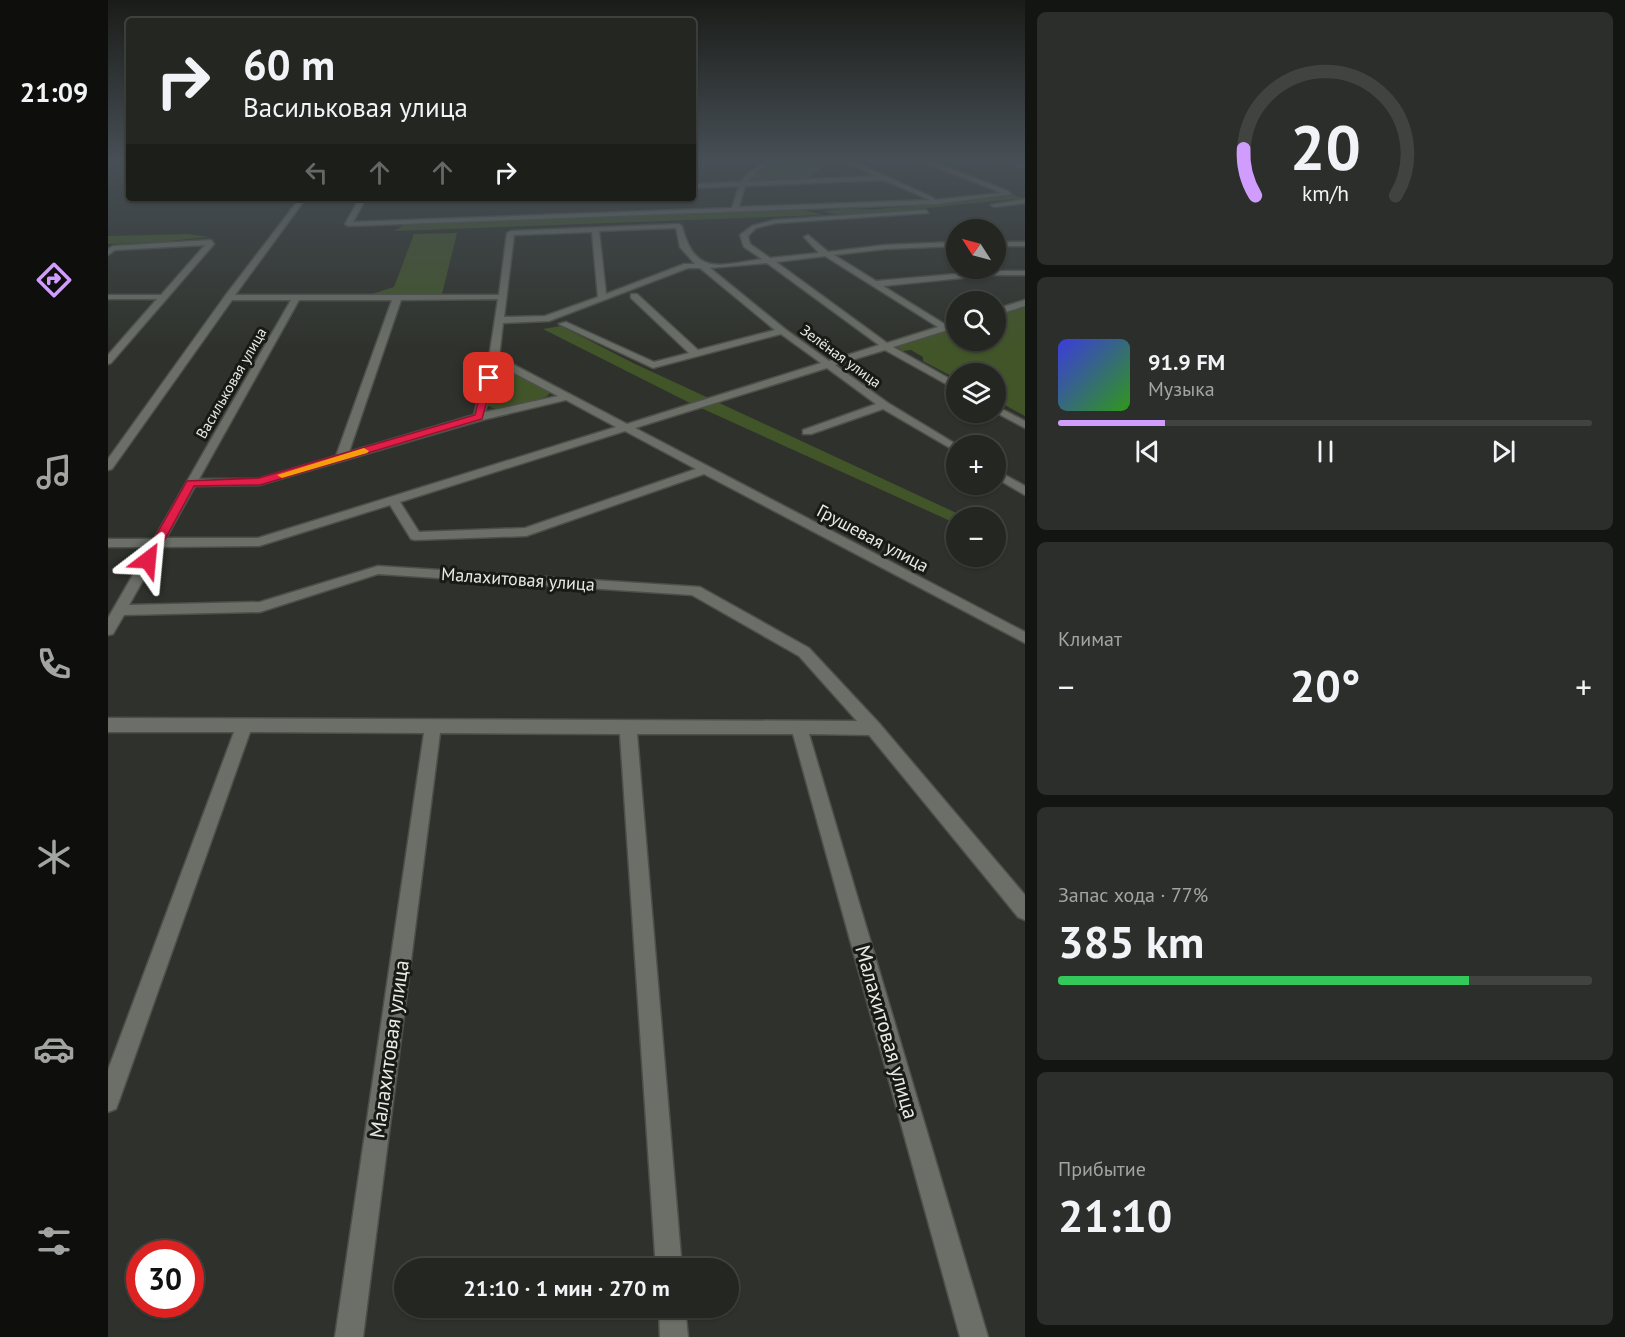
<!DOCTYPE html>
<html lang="ru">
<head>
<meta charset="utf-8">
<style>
	:root { --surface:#232621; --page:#2b2e2a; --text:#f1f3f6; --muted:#a3a5a5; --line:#40433f; --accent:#d09dfe }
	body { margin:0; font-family:"PT Sans",sans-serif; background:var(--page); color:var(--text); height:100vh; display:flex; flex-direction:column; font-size:22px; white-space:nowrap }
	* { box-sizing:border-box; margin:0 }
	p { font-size:20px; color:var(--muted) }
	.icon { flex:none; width:33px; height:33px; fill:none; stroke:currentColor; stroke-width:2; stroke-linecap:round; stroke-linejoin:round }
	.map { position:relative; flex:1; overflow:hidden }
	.panel { display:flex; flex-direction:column; gap:12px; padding:12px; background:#131512; width:600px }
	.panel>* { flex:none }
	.banner { position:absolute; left:18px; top:18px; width:570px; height:183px; border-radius:6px; box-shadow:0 2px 4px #0004,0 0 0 2px var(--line); background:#232621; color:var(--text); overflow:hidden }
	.needle { width:39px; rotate:306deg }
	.buttons { position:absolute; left:838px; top:219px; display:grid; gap:12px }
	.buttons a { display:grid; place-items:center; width:60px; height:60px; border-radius:50%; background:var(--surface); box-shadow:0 2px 4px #0004,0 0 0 2px var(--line); font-size:30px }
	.speed { position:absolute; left:18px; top:1240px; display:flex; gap:12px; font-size:30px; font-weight:700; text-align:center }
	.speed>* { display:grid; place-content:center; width:78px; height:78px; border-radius:50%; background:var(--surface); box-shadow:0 2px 4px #0004,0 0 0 2px var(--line); line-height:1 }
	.speed .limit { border:9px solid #d22; background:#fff; color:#111 }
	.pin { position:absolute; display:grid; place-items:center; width:51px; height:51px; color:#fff; margin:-26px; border-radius:12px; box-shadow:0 3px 9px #0006 }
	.me { position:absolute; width:66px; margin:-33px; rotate:29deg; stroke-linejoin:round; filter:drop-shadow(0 0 4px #0008) }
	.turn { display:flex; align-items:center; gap:21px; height:126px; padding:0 18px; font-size:27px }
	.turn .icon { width:78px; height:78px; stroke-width:2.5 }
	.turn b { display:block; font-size:42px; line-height:51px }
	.lanes { display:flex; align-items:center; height:57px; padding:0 18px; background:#0003; justify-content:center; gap:30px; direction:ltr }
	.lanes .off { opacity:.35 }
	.big { font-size:45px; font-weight:700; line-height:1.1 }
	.panel .widget { flex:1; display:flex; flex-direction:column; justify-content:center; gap:9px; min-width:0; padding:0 21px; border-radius:9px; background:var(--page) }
	.panel .dial { align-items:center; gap:0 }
	.dial svg { height:156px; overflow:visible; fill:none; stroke:var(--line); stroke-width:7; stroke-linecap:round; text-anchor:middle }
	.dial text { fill:var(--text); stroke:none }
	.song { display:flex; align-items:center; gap:18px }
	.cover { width:72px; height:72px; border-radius:9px; background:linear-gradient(135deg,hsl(240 70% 55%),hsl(110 70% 35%)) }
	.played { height:6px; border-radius:3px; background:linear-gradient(90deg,var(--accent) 20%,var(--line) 20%) }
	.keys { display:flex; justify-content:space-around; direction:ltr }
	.heat { display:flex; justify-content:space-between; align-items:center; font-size:33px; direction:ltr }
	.charge { height:9px; border-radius:4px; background:linear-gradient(90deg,#34c759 77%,var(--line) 0) }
	.trip { position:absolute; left:286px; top:1258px; width:345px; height:60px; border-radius:30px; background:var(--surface); box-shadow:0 2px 4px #0004,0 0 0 2px var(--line); font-weight:700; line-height:60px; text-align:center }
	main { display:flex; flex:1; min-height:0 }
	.menu { display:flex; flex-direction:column; width:108px; justify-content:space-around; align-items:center; background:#0e0f0d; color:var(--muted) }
	.menu .icon { width:42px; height:42px }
	.menu .current { color:var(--accent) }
	.menu b { font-size:27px; color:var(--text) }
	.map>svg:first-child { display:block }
</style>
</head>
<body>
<main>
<nav class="menu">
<b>21:09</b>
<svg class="icon current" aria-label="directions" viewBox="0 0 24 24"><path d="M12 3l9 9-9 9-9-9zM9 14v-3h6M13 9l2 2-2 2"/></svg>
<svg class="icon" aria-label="music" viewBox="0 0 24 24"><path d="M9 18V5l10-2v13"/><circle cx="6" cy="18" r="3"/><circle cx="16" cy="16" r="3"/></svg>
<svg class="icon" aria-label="phone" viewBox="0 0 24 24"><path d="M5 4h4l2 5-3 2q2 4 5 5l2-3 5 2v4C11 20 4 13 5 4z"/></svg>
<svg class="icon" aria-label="climate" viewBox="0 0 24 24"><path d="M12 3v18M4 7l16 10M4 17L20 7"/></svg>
<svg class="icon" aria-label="car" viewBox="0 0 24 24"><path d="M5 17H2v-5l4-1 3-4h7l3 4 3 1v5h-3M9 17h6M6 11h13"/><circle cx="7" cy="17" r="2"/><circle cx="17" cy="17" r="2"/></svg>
<svg class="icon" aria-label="filters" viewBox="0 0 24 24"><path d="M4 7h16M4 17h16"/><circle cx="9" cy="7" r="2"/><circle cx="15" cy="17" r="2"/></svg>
</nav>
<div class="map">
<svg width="917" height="1337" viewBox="0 0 917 1337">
	<rect width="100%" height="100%" fill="#2f322c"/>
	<!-- green -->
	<g fill="#425529">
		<path d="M 666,160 L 735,160 L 737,161 C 722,164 710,168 701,180 L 648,182 L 640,179 L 647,171 Z"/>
		<path d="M 905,195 L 914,198 L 781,212 L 732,215 L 715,212 C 732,207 752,210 771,209 C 816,205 860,201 905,195 Z"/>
		<path d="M 692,209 L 715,215 L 286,231 L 296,225 Z"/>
		<path d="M 349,233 L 334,294 L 264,294 L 286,287 L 306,234 Z"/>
		<path d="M 80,234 L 101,237 L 51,242 L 0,244 L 0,236 Z"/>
		<path d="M 917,307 L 917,416 L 888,400 L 888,374 L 849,374 L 849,379 L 815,361 L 815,357 L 803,350 L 794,351 L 789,347 L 849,328 L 849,340 L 888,340 L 888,316 Z"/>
		<path d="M 453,326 L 525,363 L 857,517 L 849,518 L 849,524 L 582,403 L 435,329 Z"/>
		<path d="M 390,368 L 399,368 L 441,389 L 442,393 L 438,397 C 424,401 390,415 379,405 L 384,372 Z"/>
	</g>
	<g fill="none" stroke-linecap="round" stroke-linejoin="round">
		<!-- street casing -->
		<g stroke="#4d504a" stroke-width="3">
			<g id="street">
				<path d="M 660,160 L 668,160 L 650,171 L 639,182 L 768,176 L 733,160 L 742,160 L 826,198 L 826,200 L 894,193 L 811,160 L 820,160 L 900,191 L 903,194 L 829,204 L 240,226 L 237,224 L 252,198 L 258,198 L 245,222 L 624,208 L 631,186 L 585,188 L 585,184 L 633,182 L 640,173 ZM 776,180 L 822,200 L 631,207 L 637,186 Z"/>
				<path d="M 895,160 L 905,160 L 917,165 L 917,169 Z"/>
				<path d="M 192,198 L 198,198 L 127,295 L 391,295 L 399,233 L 403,231 L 571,224 L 574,226 C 587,277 611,265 654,259 L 636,247 L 632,235 L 644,226 L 666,220 L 818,210 L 820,213 L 668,223 L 648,228 L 640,236 L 642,244 L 662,258 L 711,253 L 696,237 L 700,235 L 720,252 L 777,245 L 849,242 L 849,246 L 777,249 L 726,255 L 768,281 L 883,271 L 917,271 L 917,275 L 883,275 L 775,286 L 838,325 L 849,321 L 849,327 L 785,347 L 849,383 L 849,390 L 777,350 L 727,365 L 780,403 L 851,446 L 849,446 L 849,452 L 775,409 L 703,434 L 695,434 L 695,430 L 768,404 L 719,368 L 527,428 L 917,632 L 917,643 L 596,474 L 418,536 L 307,540 L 303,539 L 282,505 L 151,546 L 54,547 L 21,605 L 152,602 L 270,566 L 592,587 L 701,648 L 771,723 L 917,895 L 917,920 L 910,917 L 761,735 L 701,734 L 880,1337 L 852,1337 L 685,734 L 529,734 L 574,1269 L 548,1269 L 512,734 L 332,733 L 255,1337 L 227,1337 L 316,733 L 142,732 L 11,1101 L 8,1109 L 0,1112 L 0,1070 L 126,732 L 0,732 L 0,718 L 749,721 L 691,656 L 584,595 L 270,574 L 152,612 L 16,615 L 5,634 L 0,635 L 0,618 L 41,547 L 0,547 L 0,539 L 46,539 L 183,300 L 124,300 L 4,469 L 0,470 L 0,459 L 117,296 ZM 568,228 L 572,247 L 587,264 L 576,264 L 498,294 L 491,231 ZM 484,232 L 490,297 L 437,316 L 396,317 L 406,235 ZM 717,256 L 830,327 L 779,343 L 668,262 ZM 659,263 L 771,345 L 721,361 L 677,329 L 602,268 ZM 580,268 L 592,268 L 667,330 L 590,350 L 529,294 L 523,294 L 523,298 L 581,353 L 546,362 L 458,322 L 451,324 L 545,368 L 673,334 L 713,363 L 519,424 L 391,357 L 395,323 L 441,321 ZM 390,299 L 381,358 L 366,415 L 241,452 L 293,300 ZM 191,300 L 284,300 L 228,456 L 150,479 L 91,479 ZM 389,364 L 450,396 L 377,412 ZM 458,400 L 508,427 L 150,538 L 58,538 L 87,486 L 151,485 L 374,420 ZM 517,431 L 588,469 L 417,528 L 311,532 L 292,502 Z"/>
				<path d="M 917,199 L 917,203 L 886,207 L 883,205 Z"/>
				<path d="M 103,240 L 106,244 L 3,363 L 0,364 L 0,355 L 49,299 L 0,299 L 0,295 L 53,295 L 97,245 L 7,250 L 0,255 L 0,249 L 5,246 Z"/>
				<rect x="888" y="242" width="29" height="4"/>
				<path d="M 917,300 L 917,306 L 888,315 L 888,309 Z"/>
				<path d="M 888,406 L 917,421 L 917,428 L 887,412 Z"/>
				<path d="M 888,470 L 917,486 L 917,495 L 888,478 Z"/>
				<path d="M 551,1308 L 577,1308 L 580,1337 L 552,1337 Z"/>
			</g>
		</g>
		<!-- street -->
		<use href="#street" fill="#6b6f67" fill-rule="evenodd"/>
	</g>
	<!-- sky -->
	<linearGradient id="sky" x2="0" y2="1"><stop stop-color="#1a1c18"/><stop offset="0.46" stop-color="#474f56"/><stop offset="1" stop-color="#474f56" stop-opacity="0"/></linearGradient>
	<rect width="917" height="348" fill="url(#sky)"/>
	<!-- route -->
	<path fill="#e11d48" stroke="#92132f" stroke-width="1.5" d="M 381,375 L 385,378 L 374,419 L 152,485 L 86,486 L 44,563 L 40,564 L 34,560 L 79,481 L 151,478 L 367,415 L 376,378 Z"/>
	<!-- slow -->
	<path fill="#f59e0b" d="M 256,448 L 261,451 L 259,453 L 174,478 L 169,475 Z"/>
	<g text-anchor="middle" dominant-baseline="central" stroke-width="6" stroke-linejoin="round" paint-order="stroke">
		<!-- far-street labels -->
		<g font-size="15" fill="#e8eae5" stroke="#181a16">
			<text transform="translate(733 356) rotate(36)">Зелёная улица</text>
			<text transform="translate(123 383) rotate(-60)">Васильковая улица</text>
		</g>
		<!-- street labels -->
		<g font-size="18" fill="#e8eae5" stroke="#181a16">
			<text transform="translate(765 538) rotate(28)">Грушевая улица</text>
			<text transform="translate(410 579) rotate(4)">Малахитовая улица</text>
		</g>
		<!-- near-street labels -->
		<g font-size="21" fill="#e8eae5" stroke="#181a16">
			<text transform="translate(779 1032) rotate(74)">Малахитовая улица</text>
			<text transform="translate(281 1049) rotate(-82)">Малахитовая улица</text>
		</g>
	</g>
</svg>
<div class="buttons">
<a><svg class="needle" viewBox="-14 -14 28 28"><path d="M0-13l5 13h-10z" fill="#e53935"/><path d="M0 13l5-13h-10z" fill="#a3a5a5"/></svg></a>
<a><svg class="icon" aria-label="search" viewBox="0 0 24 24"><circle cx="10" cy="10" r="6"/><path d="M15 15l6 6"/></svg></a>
<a><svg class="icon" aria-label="layers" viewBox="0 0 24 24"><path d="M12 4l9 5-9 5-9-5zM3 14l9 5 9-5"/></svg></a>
<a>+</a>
<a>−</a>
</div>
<div class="speed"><div class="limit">30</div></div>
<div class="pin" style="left:381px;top:378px;background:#d93025"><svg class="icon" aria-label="arrive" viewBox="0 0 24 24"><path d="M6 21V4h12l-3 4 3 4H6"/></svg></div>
<svg class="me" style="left:40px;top:560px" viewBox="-20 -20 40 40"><path d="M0-17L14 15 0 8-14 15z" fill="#e11d48" stroke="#fff" stroke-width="4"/></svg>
<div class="trip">21:10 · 1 мин · 270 m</div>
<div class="banner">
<div class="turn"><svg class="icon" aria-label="right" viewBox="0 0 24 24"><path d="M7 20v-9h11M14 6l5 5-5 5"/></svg><div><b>60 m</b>Васильковая улица</div></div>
<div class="lanes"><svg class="icon off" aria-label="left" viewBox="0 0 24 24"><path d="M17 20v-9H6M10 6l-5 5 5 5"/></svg><svg class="icon off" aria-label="ahead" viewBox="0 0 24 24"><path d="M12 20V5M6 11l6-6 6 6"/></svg><svg class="icon off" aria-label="ahead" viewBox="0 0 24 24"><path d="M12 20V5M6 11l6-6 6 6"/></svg><svg class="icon" aria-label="right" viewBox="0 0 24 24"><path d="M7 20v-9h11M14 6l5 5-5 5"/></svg></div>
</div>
</div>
<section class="panel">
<div class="widget dial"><svg viewBox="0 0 100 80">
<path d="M14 69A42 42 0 1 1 86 69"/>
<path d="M14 69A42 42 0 0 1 8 45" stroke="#d09dfe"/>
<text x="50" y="56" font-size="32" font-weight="700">20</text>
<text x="50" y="72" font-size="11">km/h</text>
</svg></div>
<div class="widget">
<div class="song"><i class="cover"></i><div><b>91.9 FM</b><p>Музыка</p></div></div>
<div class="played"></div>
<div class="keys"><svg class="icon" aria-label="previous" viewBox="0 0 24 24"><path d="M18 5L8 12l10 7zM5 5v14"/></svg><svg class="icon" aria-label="pause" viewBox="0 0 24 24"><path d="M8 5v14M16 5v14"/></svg><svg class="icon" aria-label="next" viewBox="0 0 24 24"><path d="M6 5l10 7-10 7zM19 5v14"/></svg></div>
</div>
<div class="widget"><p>Климат</p>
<div class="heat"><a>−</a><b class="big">20°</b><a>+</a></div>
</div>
<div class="widget"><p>Запас хода · 77%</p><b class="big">385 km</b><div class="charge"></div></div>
<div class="widget"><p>Прибытие</p><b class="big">21:10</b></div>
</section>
</main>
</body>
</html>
